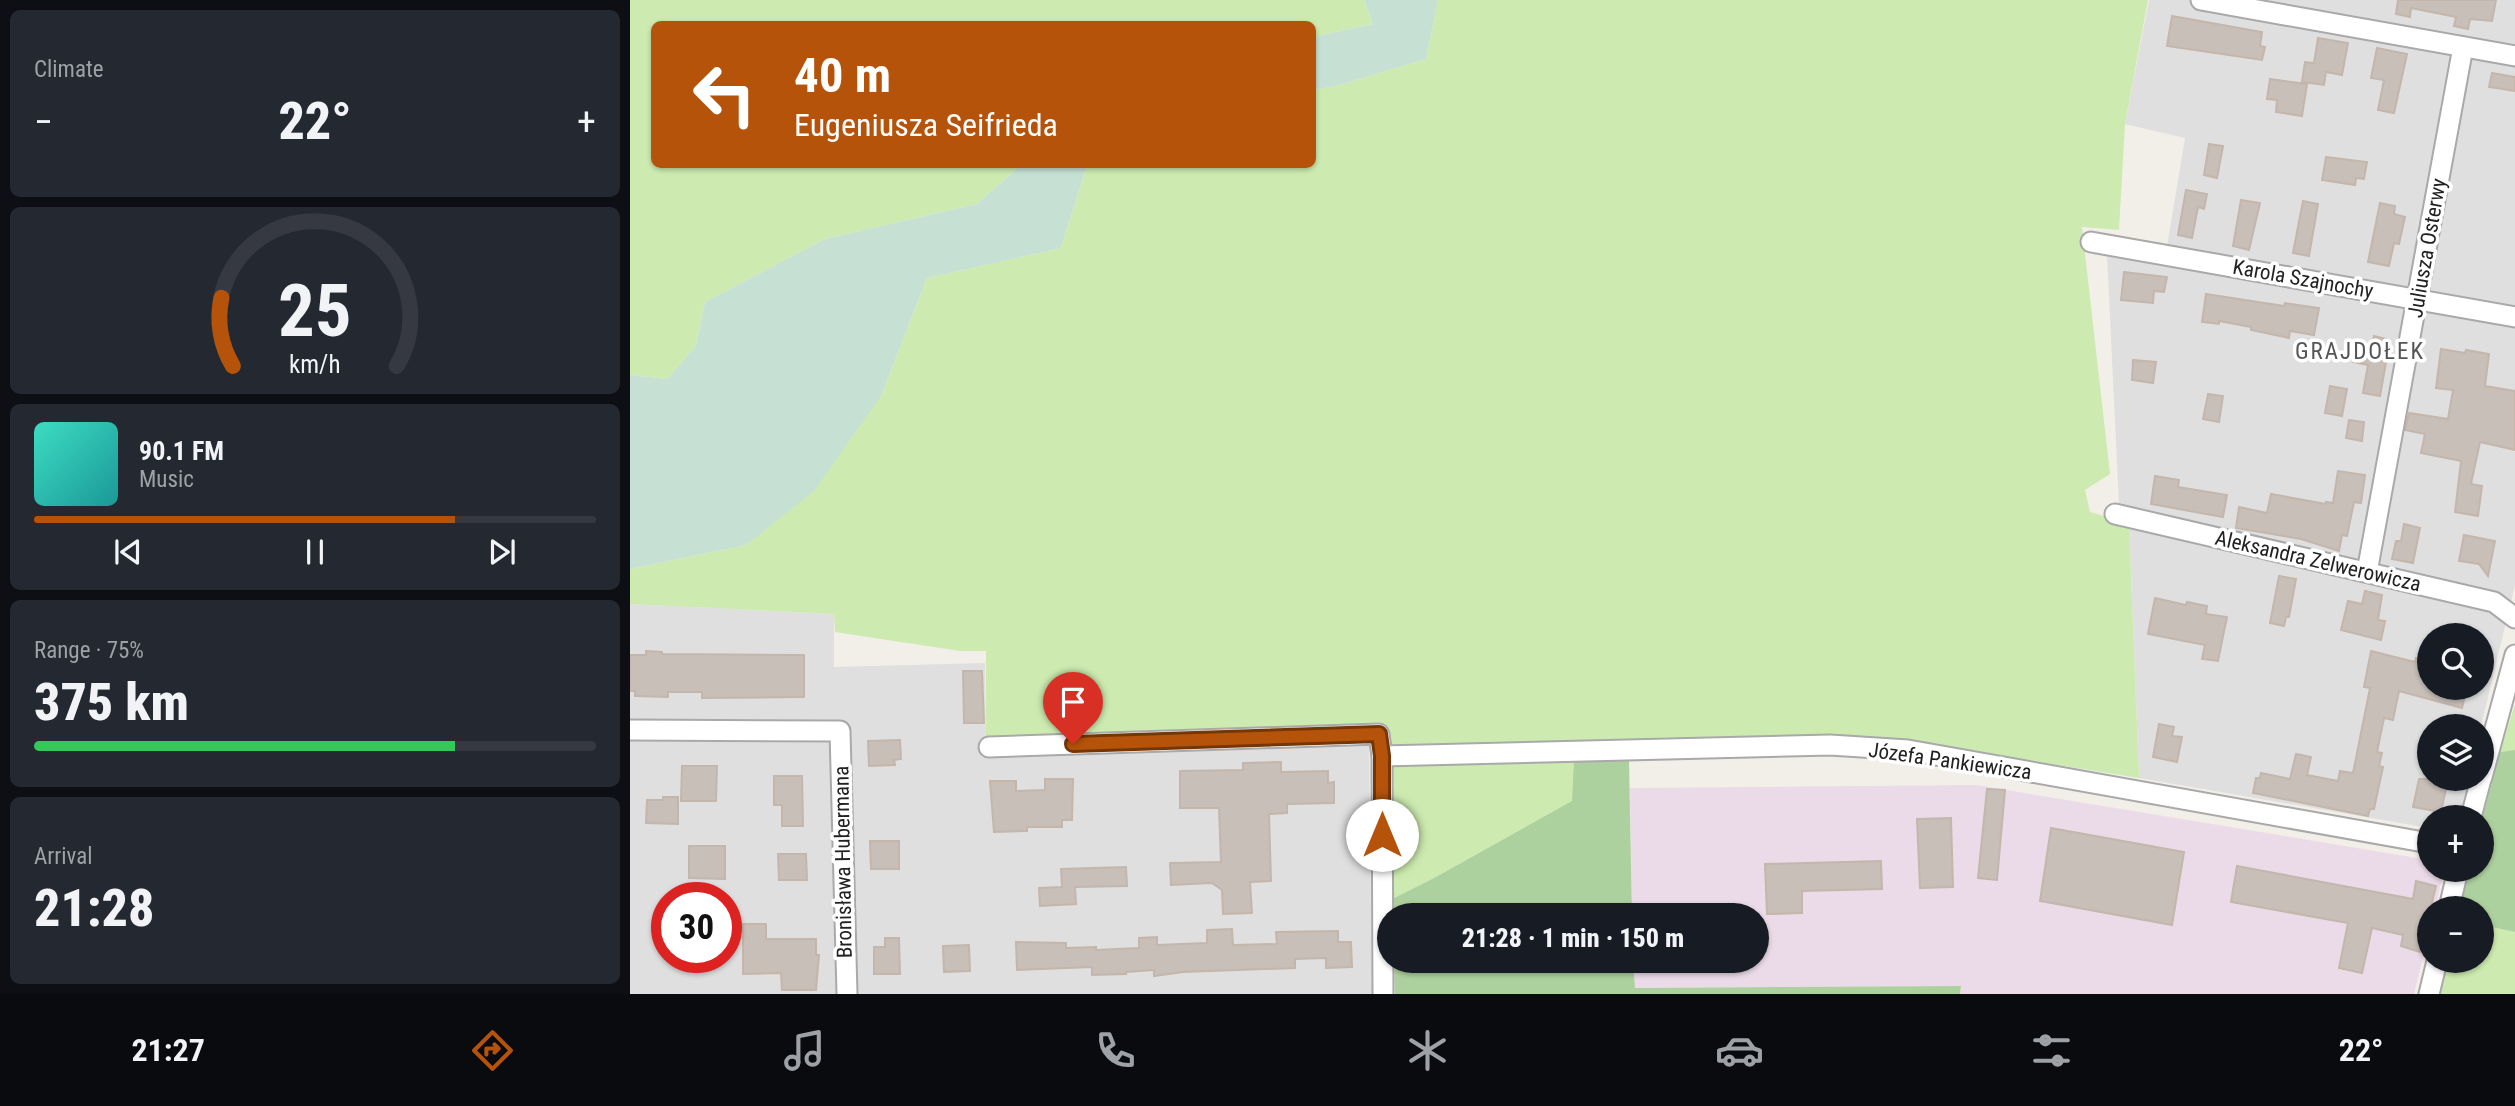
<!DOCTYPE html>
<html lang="en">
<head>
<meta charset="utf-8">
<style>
	:root { --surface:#171b24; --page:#242831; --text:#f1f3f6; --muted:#9ea1a6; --line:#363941; --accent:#b45309 }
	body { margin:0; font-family:"Roboto Condensed",sans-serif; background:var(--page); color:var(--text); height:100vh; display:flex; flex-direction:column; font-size:26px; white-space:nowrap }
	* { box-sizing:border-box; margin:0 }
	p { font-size:23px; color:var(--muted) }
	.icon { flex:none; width:38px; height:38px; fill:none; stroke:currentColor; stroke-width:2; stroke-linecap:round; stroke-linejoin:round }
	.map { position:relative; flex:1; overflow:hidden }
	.sheet { display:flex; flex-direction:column; gap:10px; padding:10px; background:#0d0f14; width:630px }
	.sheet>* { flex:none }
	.banner { position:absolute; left:21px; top:21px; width:665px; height:147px; border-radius:10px; box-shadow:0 2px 5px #0004; background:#b45309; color:#fff; overflow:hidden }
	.controls { position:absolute; left:1787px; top:623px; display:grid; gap:14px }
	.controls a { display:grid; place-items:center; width:77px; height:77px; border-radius:50%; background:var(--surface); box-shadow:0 2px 5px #0004; font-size:35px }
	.speed { position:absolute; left:21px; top:882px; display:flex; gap:14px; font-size:35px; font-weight:700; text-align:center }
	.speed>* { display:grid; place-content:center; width:91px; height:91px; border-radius:50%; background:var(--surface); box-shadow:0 2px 5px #0004; line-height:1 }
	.speed .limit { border:10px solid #d22; background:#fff; color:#111 }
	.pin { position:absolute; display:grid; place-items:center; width:60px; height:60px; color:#fff; margin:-72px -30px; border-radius:50% 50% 50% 0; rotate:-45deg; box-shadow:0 0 7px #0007 }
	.pin .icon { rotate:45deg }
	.me { position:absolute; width:77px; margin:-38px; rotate:0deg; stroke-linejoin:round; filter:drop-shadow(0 0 5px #0008) }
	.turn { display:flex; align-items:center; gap:24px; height:147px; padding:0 28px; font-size:32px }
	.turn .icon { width:91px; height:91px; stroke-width:2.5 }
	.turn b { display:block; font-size:49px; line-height:60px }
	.big { font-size:52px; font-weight:800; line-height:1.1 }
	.sheet .card { flex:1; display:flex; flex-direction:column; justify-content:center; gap:10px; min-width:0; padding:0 24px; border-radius:10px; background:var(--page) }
	.sheet .dial { align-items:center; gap:0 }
	.dial svg { height:182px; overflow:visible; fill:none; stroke:var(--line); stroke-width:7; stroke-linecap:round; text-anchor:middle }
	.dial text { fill:var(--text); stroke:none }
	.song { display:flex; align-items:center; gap:21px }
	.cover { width:84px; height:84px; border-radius:10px; background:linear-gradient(135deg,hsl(170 70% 55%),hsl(180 70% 35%)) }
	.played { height:7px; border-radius:4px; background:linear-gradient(90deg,var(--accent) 75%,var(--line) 75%) }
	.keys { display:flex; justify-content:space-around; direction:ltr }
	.heat { display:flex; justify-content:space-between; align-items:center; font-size:38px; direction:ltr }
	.charge { height:10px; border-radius:5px; background:linear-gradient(90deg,#34c759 75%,var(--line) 0) }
	.trip { position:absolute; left:747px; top:903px; width:392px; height:70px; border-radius:35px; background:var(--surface); box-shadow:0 2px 5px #0004; font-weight:800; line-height:70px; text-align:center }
	.menu { display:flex; height:112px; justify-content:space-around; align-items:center; background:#090b0e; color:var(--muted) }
	.menu .icon { width:49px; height:49px }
	.menu .active { color:var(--accent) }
	.menu b { font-size:32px; color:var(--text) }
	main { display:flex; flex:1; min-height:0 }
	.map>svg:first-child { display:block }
</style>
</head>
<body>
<main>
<section class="sheet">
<div class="card"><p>Climate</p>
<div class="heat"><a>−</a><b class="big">22°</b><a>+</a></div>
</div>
<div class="card dial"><svg viewBox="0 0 100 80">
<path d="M14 69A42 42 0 1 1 86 69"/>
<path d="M14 69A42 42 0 0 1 9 39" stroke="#b45309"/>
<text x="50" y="56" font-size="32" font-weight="700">25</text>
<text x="50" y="72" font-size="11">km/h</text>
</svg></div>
<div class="card">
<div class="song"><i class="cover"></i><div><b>90.1 FM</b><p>Music</p></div></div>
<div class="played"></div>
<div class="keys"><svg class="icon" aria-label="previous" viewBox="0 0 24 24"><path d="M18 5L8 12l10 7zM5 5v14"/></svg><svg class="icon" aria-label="pause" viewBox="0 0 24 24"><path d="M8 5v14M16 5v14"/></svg><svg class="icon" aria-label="next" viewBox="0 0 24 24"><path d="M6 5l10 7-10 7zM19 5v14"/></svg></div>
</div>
<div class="card"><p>Range · 75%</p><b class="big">375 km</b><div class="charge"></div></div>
<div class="card"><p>Arrival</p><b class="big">21:28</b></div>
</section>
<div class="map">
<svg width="1885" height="994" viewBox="0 0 1885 994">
	<rect width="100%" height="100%" fill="#f2efe9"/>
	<!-- residential -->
	<g fill="#e0dfdf" fill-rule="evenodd">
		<path d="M 1519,0 L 1885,0 L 1885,585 L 1851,726 L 1799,726 L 1799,779 L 1839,779 L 1829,817 L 1799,817 L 1799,828 L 1509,778 L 1499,523 L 1489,505 L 1477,254 L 1534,265 L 1555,138 L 1495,124 ZM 1799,635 L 1852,635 L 1852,688 L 1799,688 Z"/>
		<path d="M 0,604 L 204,614 L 204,667 L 355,663 L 356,754 L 739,741 L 742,994 L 0,994 ZM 37,898 L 96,898 L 96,957 L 37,957 Z"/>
	</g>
	<!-- industrial -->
	<path fill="#ebdbe8" d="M 1347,785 L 1799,860 L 1799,870 L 1814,870 L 1805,908 L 1799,908 L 1799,931 L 1784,994 L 1330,994 L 1331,986 L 1004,988 L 1003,961 L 1127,961 L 1127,915 L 1002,915 L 1000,788 Z"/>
	<!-- grass -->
	<g fill="#cdebb0">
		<path d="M 0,0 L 734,0 L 743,24 L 683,37 L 682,24 L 24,24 L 24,164 L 391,165 L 347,204 L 195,239 L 75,302 L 66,346 L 37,379 L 0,375 Z"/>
		<path d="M 808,0 L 1518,0 L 1495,124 L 1489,230 L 1452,227 L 1480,474 L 1455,490 L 1460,512 L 1499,523 L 1509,778 L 1303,745 L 1226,737 L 945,744 L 943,801 L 804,878 L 762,899 L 760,737 L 757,729 L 356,739 L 356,651 L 330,651 L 205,632 L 204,614 L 0,604 L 0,569 L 116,545 L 251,396 L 297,278 L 431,248 L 457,165 L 682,164 L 683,90 L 706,86 L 796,59 Z"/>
		<path d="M 1885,704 L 1885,750 L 1870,752 Z"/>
		<path d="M 1852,925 L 1885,932 L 1885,994 L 1807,994 L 1815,961 L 1852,961 Z"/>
	</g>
	<!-- forest -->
	<g fill="#add19e">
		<path d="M 1885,750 L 1885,932 L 1852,925 L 1852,908 L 1828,908 L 1838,870 L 1852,870 L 1852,820 L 1870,752 Z"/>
		<path d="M 944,760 L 999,760 L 1002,915 L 762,915 L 762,899 L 804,878 L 942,801 Z"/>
		<path d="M 764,961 L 1003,961 L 1005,988 L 1331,986 L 1330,994 L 765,994 Z"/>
	</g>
	<!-- wetland -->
	<g fill="#c6e0d4">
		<path d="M 734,0 L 808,0 L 796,59 L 706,86 L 683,90 L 683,37 L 743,24 Z"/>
		<path d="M 391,165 L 457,165 L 431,248 L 297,278 L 251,396 L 184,491 L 116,545 L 0,569 L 0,375 L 37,379 L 66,346 L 75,302 L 195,239 L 347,204 Z"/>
	</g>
	<!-- building -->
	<g fill="#c7bfb8" stroke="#c4b6ab" stroke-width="2">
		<path d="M 1768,0 L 1866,0 L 1862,21 L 1840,19 L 1838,29 L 1824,26 L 1826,17 L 1781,8 L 1780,17 L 1766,14 Z"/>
		<path d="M 1542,16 L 1632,32 L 1630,46 L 1635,47 L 1632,60 L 1537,46 Z"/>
		<path d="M 1688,38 L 1718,43 L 1712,75 L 1696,72 L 1694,85 L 1672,82 L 1675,62 L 1684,63 Z"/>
		<path d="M 1747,48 L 1777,54 L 1764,113 L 1748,110 L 1754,80 L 1741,78 Z"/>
		<path d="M 1862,73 L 1885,77 L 1885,91 L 1859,87 Z"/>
		<path d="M 1640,79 L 1677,84 L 1672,116 L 1646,112 L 1647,100 L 1637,99 Z"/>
		<path d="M 1579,144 L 1593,146 L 1587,178 L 1574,175 Z"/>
		<path d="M 1696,157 L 1737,162 L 1734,179 L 1726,178 L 1725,185 L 1692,180 Z"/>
		<path d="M 1556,190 L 1577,194 L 1574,209 L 1568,207 L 1562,238 L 1548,235 Z"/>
		<path d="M 1611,200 L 1630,203 L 1619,250 L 1603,246 Z"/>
		<path d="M 1673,201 L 1688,204 L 1679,256 L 1663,253 Z"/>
		<path d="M 1750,203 L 1765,206 L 1764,214 L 1775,217 L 1769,244 L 1764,243 L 1759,266 L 1738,262 Z"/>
		<path d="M 1494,272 L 1537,277 L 1534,292 L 1524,291 L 1523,303 L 1491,300 Z"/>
		<path d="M 1576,294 L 1654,306 L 1655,303 L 1689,308 L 1684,335 L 1660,331 L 1659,338 L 1621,330 L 1621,327 L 1589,321 L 1589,324 L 1572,322 Z"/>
		<path d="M 1744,336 L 1760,340 L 1750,396 L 1733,393 L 1738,365 L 1723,362 L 1726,347 L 1741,349 Z"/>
		<path d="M 1811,349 L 1835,353 L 1836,350 L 1859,354 L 1855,386 L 1885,391 L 1885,450 L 1850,442 L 1841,484 L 1852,486 L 1848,516 L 1825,512 L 1831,461 L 1791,453 L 1795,434 L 1775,430 L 1779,413 L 1818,419 L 1823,390 L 1806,388 Z"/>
		<path d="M 1503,360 L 1526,362 L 1523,383 L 1502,380 Z"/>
		<path d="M 1700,386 L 1717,389 L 1712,416 L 1695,413 Z"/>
		<path d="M 1578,394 L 1593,396 L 1589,422 L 1573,419 Z"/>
		<path d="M 1719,420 L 1734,422 L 1732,441 L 1716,438 Z"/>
		<path d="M 1708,471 L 1735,475 L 1731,503 L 1724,502 L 1717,536 L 1712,535 L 1709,551 L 1671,539 L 1606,528 L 1609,507 L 1637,513 L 1641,494 L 1696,504 L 1696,502 L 1703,503 Z"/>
		<path d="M 1525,476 L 1549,480 L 1548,487 L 1597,495 L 1593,517 L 1521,504 Z"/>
		<path d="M 1774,524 L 1790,528 L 1783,563 L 1762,559 L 1766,541 L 1771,541 Z"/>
		<path d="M 1834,535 L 1865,541 L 1858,576 L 1849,564 L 1829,561 Z"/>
		<path d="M 1649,576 L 1666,579 L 1659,617 L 1656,617 L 1654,626 L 1640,623 Z"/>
		<path d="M 1735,591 L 1752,595 L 1748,620 L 1755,621 L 1751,640 L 1711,630 L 1718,601 L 1732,604 Z"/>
		<path d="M 1525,598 L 1556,605 L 1557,602 L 1577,606 L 1576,614 L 1597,617 L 1588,661 L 1572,659 L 1575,645 L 1518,634 Z"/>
		<path d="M 16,651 L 32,652 L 32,654 L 174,655 L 174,697 L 72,698 L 72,692 L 38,692 L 38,697 L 5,696 L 5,691 L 0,691 L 0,655 L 16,655 Z"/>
		<path d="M 1741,651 L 1785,662 L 1786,658 L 1799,662 L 1799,688 L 1837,688 L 1832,708 L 1769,691 L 1763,720 L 1754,718 L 1747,752 L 1752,753 L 1749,766 L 1753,767 L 1744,809 L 1740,809 L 1738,816 L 1623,793 L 1626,778 L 1630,778 L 1631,773 L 1660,779 L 1666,754 L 1681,757 L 1677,775 L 1708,781 L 1710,771 L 1723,773 L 1740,688 L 1734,687 Z"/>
		<path d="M 333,671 L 352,671 L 354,723 L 334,723 Z"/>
		<path d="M 1529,724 L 1544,727 L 1542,736 L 1552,737 L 1547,762 L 1523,757 Z"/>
		<path d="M 270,740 L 271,759 L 264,760 L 265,765 L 239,766 L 238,741 Z"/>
		<path d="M 651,762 L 651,772 L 698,771 L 698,783 L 704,782 L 704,803 L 657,804 L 657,813 L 639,814 L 641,881 L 620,882 L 622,913 L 593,914 L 592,890 L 582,883 L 541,885 L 540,863 L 591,862 L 589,808 L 550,808 L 550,771 L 613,770 L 613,763 Z"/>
		<path d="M 52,766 L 87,766 L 86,801 L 51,801 Z"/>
		<path d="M 144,776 L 172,776 L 173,826 L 152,826 L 152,805 L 144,805 Z"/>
		<path d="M 415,779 L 443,779 L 442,820 L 432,820 L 432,827 L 397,827 L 397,831 L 364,832 L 360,781 L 386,781 L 386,791 L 415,790 Z"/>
		<path d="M 1789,779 L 1818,779 L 1811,812 L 1783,807 Z"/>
		<path d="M 1357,789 L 1375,790 L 1367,880 L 1348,878 Z"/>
		<path d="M 33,797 L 48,797 L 48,824 L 16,823 L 17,800 L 33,800 Z"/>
		<path d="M 1321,818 L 1323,887 L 1290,888 L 1287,819 Z"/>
		<path d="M 1421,828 L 1554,852 L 1542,925 L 1410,901 Z"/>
		<path d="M 240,841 L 269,841 L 269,869 L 241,869 Z"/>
		<path d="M 59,846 L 95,846 L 95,879 L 59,878 Z"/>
		<path d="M 148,854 L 176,854 L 177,880 L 149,880 Z"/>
		<path d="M 1251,861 L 1252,889 L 1172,891 L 1172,913 L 1137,914 L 1135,864 Z"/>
		<path d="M 1607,866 L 1783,899 L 1786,881 L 1806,886 L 1790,952 L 1771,946 L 1773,935 L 1742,928 L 1732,973 L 1709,968 L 1718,923 L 1601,902 Z"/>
		<path d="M 496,867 L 497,886 L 445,887 L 446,904 L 410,906 L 409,888 L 432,887 L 431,869 Z"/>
		<path d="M 113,924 L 136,924 L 136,939 L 186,939 L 186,955 L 189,955 L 186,990 L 152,990 L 151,973 L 113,974 Z"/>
		<path d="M 602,929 L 603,945 L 647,944 L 646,932 L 708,931 L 708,942 L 721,942 L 722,967 L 696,968 L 696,958 L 665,959 L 665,968 L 553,972 L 524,976 L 524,970 L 496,972 L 496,974 L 462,975 L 462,967 L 387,970 L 386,942 L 436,943 L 436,948 L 466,947 L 466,950 L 509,948 L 509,938 L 527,937 L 527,945 L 577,943 L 577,930 Z"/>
		<path d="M 255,938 L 269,938 L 270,974 L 244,974 L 244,947 L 255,947 Z"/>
		<path d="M 339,945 L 340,971 L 314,972 L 313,946 Z"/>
	</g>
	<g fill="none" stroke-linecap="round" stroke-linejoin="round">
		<!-- street casing -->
		<g stroke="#a9a9a9" stroke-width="23">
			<g id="street">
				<path d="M 1571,0 L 1885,56"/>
				<path d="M 1461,242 L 1885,317"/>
				<path d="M 1485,514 L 1864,602 L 1885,618"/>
				<path d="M 1737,572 L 1833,47"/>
				<path d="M 0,730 L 210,731 L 217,994"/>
				<path d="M 359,747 L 749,734 L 752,756 L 753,994"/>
				<path d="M 752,756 L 1200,745 L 1278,750 L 1799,843"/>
				<path d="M 1852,777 L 1885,655"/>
				<path d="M 1841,817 L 1851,779"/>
				<path d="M 1819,908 L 1828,870"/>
				<path d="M 1799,994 L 1807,961"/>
			</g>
		</g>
		<!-- street -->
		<use href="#street" stroke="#fff" stroke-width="19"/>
	</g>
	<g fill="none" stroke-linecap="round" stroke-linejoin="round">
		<!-- route casing -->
		<g stroke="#753606" stroke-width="18">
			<path id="route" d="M 443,744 L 749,734 L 752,756 L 752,835"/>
		</g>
		<!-- route -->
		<use href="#route" stroke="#b45309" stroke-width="12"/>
	</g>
	<g text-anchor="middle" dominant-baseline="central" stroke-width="7" stroke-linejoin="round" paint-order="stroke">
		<!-- street labels -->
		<g font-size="21" fill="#222" stroke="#fff">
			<text transform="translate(1797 248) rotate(-80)">Juliusza Osterwy</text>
			<text transform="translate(1673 279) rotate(10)">Karola Szajnochy</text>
			<text transform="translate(1688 561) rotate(13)">Aleksandra Zelwerowicza</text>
			<text transform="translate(1320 761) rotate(8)">Józefa Pankiewicza</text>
			<text transform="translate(213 862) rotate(-91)">Bronisława Hubermana</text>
		</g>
		<!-- neighbourhood labels -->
		<g font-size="23" letter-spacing="2" fill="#555" stroke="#fff">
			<text x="1730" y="351">GRAJDOŁEK</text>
		</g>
	</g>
</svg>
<div class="controls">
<a><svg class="icon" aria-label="search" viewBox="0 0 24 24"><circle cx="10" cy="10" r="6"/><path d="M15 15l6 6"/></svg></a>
<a><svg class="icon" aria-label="layers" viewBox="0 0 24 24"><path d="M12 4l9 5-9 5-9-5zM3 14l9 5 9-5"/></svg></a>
<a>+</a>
<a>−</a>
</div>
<div class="speed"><div class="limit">30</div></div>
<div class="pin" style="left:443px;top:744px;background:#d93025"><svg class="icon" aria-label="arrive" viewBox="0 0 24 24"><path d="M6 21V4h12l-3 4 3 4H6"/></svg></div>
<svg class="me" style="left:752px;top:835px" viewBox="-20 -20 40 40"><circle r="19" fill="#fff"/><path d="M0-13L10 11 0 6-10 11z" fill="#b45309"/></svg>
<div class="trip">21:28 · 1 min · 150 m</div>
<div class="banner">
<div class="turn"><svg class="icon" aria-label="left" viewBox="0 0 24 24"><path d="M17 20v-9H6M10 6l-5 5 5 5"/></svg><div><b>40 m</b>Eugeniusza Seifrieda</div></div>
</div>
</div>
</main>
<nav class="menu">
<b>21:27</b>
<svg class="icon active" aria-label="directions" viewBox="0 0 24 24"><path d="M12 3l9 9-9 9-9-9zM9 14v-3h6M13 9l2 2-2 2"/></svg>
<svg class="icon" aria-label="music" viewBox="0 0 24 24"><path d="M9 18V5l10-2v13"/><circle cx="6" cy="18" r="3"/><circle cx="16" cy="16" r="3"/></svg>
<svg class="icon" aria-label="phone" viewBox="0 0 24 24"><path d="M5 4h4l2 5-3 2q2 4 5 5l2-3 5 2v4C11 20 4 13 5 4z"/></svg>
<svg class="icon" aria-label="climate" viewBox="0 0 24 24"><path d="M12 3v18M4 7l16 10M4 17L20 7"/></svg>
<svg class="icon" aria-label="car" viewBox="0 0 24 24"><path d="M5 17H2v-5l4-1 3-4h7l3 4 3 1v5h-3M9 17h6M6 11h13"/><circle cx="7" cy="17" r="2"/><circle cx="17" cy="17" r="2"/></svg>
<svg class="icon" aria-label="filters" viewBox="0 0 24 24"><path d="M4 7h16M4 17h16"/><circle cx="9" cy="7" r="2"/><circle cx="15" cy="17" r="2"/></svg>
<b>22°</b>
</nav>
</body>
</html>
